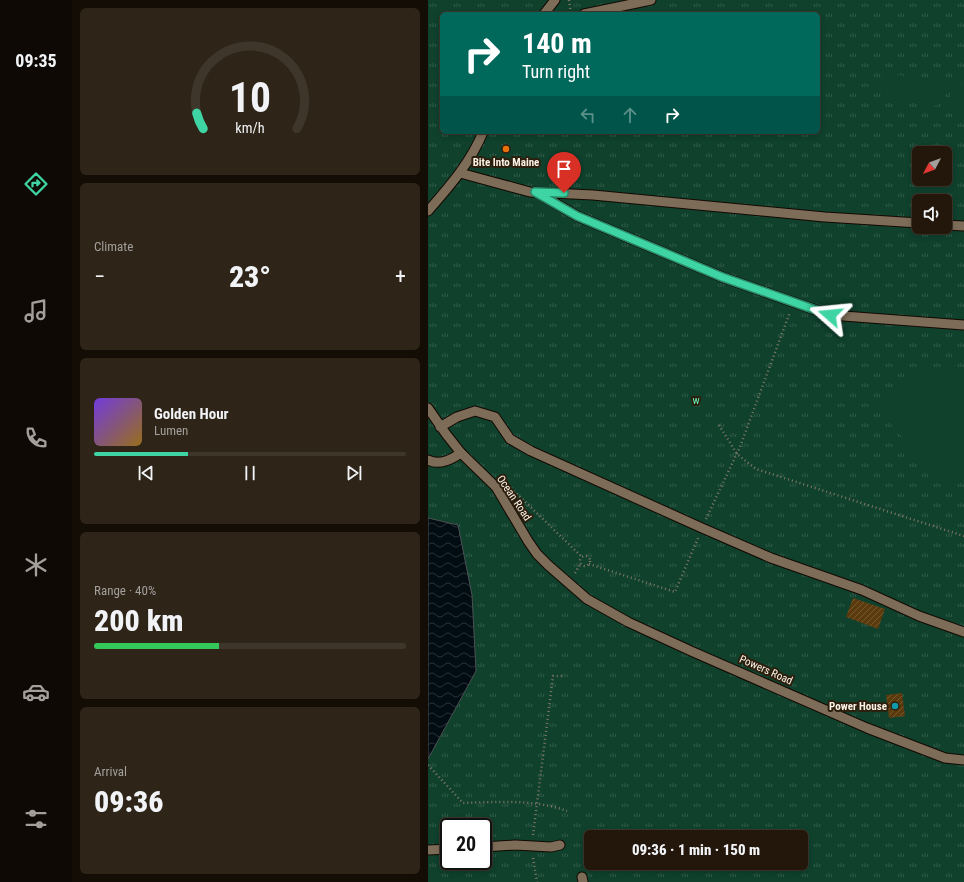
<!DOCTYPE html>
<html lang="en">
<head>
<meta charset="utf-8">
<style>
	:root { --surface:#22170a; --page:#2e2418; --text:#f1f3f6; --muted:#a29f9c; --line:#3f362b; --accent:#3ed4a3 }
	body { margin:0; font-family:"Roboto Condensed",sans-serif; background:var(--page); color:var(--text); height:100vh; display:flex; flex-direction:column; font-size:15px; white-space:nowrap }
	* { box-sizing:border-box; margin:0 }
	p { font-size:13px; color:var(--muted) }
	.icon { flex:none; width:22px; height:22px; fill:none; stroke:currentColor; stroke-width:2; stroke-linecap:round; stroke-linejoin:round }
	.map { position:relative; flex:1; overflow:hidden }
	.drawer { display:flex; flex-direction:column; gap:8px; padding:8px; background:#130d06; width:356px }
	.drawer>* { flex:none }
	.top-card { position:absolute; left:12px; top:12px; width:380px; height:122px; border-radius:6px; box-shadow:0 2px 6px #0003,0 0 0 1px var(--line); background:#00695c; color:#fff; overflow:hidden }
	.needle { width:26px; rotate:229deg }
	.fabs { position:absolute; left:484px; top:146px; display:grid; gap:8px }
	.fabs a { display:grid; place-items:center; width:40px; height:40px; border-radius:6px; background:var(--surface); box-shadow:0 2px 6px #0003,0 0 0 1px var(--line); font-size:20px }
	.speed { position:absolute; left:12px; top:818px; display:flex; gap:8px; font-size:20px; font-weight:700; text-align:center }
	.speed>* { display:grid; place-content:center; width:52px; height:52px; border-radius:50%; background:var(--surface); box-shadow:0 2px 6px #0003,0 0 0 1px var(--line); line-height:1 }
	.speed .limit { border:2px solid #111; border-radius:6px; background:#fff; color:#111 }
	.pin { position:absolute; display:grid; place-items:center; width:34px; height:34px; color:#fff; margin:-41px -17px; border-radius:50% 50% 50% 0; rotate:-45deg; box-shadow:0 0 4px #0007 }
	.pin .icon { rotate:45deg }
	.me { position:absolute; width:44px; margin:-22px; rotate:288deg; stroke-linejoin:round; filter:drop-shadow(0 0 3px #0008) }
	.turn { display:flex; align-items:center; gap:14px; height:84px; padding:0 16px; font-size:18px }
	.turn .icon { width:52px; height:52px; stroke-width:2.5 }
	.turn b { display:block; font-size:28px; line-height:34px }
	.lanes { display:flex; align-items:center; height:38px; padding:0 16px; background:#0003; justify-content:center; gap:20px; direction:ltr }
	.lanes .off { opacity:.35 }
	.big { font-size:30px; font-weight:800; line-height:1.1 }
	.drawer .card { flex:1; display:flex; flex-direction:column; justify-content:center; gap:6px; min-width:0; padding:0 14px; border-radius:6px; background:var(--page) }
	.drawer .dial { align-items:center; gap:0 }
	.dial svg { height:104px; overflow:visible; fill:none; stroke:var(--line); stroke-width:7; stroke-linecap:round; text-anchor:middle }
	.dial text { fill:var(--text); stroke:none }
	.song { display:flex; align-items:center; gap:12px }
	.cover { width:48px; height:48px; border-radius:6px; background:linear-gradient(135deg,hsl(260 70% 55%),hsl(40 70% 35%)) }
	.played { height:4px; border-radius:2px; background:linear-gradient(90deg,var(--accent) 30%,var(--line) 30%) }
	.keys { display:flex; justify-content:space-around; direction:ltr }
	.heat { display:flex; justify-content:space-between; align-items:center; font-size:22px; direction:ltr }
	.charge { height:6px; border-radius:3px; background:linear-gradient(90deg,#34c759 40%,var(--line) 0) }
	.trip { position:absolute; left:156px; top:830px; width:224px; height:40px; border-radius:6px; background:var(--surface); box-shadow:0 2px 6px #0003,0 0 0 1px var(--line); font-weight:800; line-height:40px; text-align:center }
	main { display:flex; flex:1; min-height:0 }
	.menu { display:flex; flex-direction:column; width:72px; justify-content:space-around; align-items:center; background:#0e0904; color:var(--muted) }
	.menu .icon { width:28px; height:28px }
	.menu .selected { color:var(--accent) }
	.menu b { font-size:18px; color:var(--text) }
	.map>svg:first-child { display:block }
</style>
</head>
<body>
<main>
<nav class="menu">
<b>09:35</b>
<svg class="icon selected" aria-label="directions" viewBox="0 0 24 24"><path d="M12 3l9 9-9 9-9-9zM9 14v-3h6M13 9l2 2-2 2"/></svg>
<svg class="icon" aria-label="music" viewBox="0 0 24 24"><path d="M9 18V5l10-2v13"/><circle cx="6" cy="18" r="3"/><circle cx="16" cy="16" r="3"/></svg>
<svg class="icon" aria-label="phone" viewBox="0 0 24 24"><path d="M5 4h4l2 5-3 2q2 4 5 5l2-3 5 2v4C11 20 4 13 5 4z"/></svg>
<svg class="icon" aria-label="climate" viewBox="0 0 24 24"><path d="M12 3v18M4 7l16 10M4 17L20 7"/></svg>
<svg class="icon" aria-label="car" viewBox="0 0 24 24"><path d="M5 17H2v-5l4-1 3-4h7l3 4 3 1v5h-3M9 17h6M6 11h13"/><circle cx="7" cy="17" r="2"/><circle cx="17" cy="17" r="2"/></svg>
<svg class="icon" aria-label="filters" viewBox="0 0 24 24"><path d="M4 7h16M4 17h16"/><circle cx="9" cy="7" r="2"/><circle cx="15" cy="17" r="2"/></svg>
</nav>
<section class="drawer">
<div class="card dial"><svg viewBox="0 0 100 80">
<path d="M14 69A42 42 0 1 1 86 69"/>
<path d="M14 69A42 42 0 0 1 9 57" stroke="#3ed4a3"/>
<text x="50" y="56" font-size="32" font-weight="700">10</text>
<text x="50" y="72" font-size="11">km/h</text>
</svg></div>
<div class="card"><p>Climate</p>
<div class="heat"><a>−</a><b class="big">23°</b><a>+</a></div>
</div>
<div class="card">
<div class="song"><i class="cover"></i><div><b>Golden Hour</b><p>Lumen</p></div></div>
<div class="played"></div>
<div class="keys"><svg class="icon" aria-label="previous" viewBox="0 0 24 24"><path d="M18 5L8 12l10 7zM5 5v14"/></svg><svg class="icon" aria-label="pause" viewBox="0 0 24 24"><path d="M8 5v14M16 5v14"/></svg><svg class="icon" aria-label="next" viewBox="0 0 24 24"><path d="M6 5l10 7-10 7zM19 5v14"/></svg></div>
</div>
<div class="card"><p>Range · 40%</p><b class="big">200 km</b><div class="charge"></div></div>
<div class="card"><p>Arrival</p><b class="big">09:36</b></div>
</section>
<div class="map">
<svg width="536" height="882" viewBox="0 0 536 882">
	<defs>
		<pattern id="park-tufts" width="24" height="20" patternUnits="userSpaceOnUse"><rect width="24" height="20" fill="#0f412d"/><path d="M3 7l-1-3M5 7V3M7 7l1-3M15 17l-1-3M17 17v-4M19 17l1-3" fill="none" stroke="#335d4b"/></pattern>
		<pattern id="water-waves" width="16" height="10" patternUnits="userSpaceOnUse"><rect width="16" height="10" fill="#010c13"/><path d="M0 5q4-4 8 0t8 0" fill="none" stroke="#273035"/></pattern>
		<pattern id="building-hatch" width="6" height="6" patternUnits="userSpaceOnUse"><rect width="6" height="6" fill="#5b3b0d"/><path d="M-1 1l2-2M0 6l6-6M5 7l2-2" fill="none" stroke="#735830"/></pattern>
	</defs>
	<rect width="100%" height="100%" fill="#2d1f0d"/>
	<!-- park -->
	<path fill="url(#park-tufts)" fill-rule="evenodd" d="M 0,0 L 536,0 L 536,882 L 0,882 L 0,759 L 48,671 L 30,525 L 0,518 ZM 14,14 L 390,14 L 390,132 L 14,132 ZM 491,153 L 517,153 L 517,179 L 491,179 ZM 491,201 L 517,201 L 517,227 L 491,227 ZM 21,827 L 55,827 L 55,861 L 21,861 ZM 163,837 L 373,837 L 373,863 L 163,863 Z"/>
	<!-- garden -->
	<g fill="#0f412d">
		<path d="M 458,73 L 513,82 L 509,106 L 454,98 Z"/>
		<path d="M 524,82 L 536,84 L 536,114 L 520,112 Z"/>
		<path d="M 523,367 L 536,370 L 536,469 L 523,480 L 510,479 L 450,409 L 464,393 L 491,375 Z"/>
	</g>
	<!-- water -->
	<path fill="url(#water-waves)" stroke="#4c5153" d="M 0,518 L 30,525 L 44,595 L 48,671 L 0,759 Z"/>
	<!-- building -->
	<g fill="url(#building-hatch)">
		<path d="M 425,598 L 457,609 L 450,629 L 418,617 Z"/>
		<path d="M 474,693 L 477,716 L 461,718 L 458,695 Z"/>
	</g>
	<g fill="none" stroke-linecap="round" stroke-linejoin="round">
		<!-- service casing -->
		<g stroke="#150800" stroke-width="11">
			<g id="service">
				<path d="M 116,14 L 127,0"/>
				<path d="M 156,14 L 223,0"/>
				<path d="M 32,173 L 102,192 L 165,195 L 397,217 L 491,223"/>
				<path d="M 110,193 L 149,216 L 294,277 L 402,315 L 536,325"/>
				<path d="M 0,211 C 21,187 43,162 55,132"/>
				<path d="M 517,225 L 536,226"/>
				<path d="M 0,408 L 18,434 L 33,453 L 68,487 L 100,541 L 109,554 L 120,565 L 159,599 L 200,622 L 263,651 L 439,728 L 517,758 L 536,760"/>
				<path d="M 12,427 L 29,417 L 47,411 L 67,417 L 82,439 L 103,451 L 274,528 L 343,558 L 434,590 L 491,616 L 536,632"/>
				<path d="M 0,460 C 12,466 24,459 33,453"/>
				<path d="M 55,847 L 87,845 L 123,847 L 132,845"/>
				<path d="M 0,850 L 21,849"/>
				<path d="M 154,877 L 155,882"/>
			</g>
		</g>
		<!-- path -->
		<g stroke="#847868" stroke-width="2.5" stroke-dasharray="1 3" stroke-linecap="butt">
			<path d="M 141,0 L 143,14"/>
			<path d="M 291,425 L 309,454 L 328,469 L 536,536"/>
			<path d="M 83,488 L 154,557"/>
			<path d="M 278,519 L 312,447 L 362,312"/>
			<circle cx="157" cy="561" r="5"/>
			<path d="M 161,564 L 247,592 L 270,538"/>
			<path d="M 147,573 L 153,563"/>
			<path d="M 0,765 L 35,803 C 70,802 107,799 139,811"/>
			<path d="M 105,835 L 125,676 L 134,676"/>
			<path d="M 105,858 L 109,882"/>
		</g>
		<!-- service -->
		<use href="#service" stroke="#7d6c58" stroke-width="9"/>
	</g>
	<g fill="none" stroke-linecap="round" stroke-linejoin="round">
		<!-- route casing -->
		<g stroke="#288a6a" stroke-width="10">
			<path id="route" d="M 136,193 L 107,192 L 149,216 L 294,277 L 402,315"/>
		</g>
		<!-- route -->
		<use href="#route" stroke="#3ed4a3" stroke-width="7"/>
	</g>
	<!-- markers -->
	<circle fill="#e8710a" stroke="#2d1f0d" stroke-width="1.5" cx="78" cy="149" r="4"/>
	<circle fill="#0f9aa8" stroke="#2d1f0d" stroke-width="1.5" cx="467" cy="706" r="4"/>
	<g text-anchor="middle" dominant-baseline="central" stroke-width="4" stroke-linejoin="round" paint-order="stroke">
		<!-- poi labels -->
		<g font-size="11" font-weight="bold" fill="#fcf3e7" stroke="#2d1f0d">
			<text x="78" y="162">Bite Into Maine</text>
			<text x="459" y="706" text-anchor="end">Power House</text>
		</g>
		<!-- park labels -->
		<g font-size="11" fill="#66f8bc" stroke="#2d1f0d">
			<text x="268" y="400">w</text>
		</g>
		<!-- street labels -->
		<g font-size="11" fill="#fcf3e7" stroke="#2d1f0d">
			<text transform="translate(86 498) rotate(56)">Ocean Road</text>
			<text transform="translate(338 670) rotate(24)">Powers Road</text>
		</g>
	</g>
</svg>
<div class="fabs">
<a><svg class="needle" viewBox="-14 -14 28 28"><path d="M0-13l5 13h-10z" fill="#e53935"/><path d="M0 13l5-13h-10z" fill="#a29f9c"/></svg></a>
<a><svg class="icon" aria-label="sound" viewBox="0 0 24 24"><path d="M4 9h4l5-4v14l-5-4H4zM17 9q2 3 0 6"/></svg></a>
</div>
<div class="speed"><div class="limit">20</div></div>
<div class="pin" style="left:136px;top:193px;background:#d93025"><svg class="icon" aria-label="arrive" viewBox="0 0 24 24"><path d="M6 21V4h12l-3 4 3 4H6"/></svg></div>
<svg class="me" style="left:402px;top:315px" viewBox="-20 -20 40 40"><path d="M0-17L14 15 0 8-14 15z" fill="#3ed4a3" stroke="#fff" stroke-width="4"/></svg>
<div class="trip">09:36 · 1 min · 150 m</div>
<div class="top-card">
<div class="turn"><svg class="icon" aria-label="right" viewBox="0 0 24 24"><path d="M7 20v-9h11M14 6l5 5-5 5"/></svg><div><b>140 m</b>Turn right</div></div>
<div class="lanes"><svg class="icon off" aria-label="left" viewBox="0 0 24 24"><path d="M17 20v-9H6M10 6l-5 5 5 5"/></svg><svg class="icon off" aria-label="ahead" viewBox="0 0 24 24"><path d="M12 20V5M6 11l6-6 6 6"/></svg><svg class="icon" aria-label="right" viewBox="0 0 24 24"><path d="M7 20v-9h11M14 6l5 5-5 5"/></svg></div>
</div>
</div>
</main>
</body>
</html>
